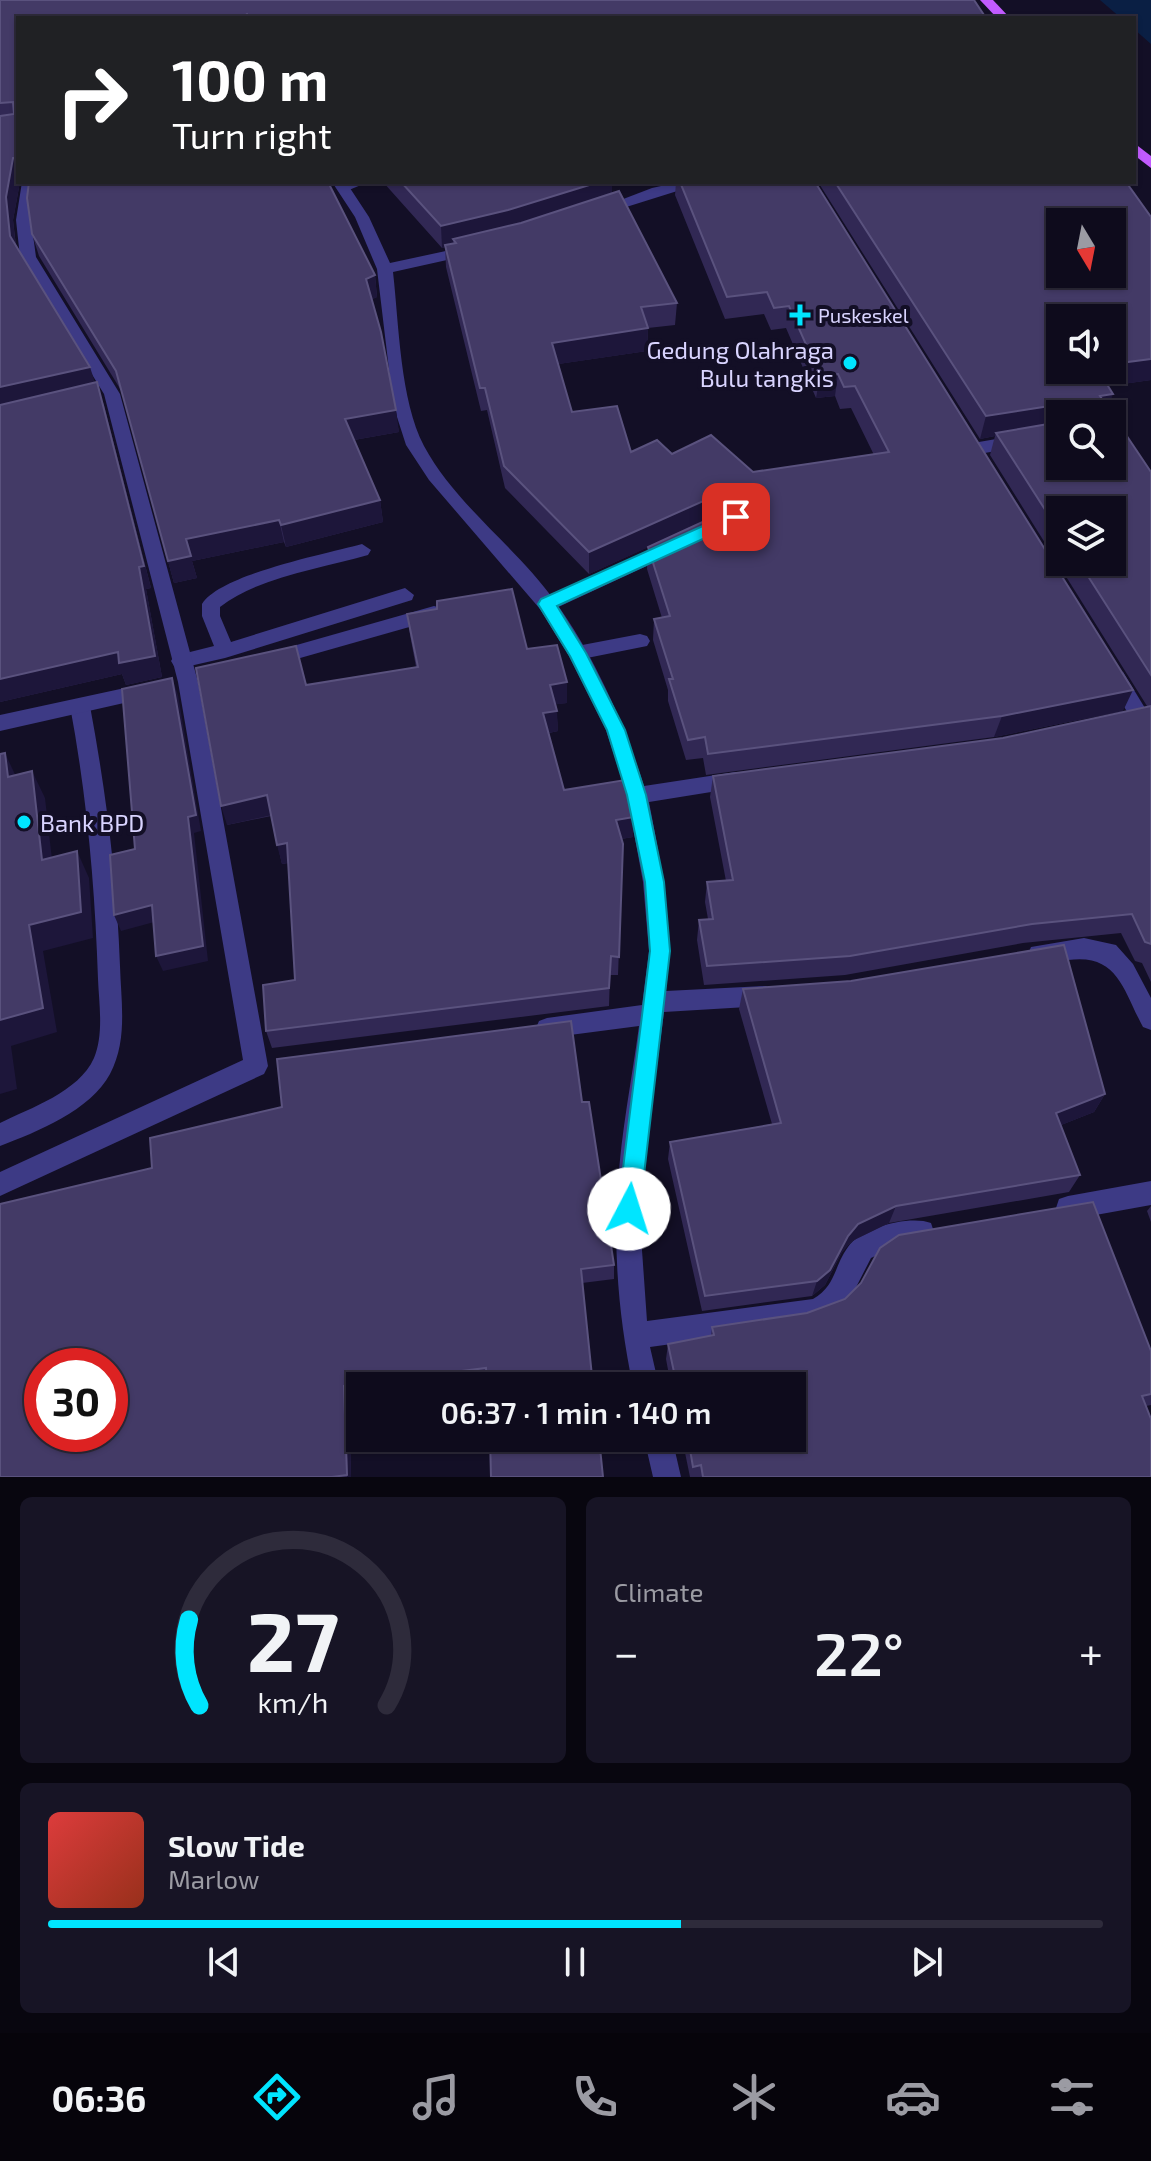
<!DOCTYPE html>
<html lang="en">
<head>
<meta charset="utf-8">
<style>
	:root { --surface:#0e0b1c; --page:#171425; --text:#f1f3f6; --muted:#9b9ba3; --line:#2e2b3b; --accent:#00e5ff }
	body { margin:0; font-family:"Exo 2",sans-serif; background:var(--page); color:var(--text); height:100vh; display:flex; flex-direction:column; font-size:30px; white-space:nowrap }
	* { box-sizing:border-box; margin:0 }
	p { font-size:26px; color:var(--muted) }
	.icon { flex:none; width:44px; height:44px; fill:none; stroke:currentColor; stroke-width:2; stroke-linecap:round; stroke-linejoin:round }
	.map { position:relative; height:1477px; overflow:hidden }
	.panel { display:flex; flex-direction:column; gap:20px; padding:20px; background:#08060f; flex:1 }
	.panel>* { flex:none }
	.guide { position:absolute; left:16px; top:16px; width:1120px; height:168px; border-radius:0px; box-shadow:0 2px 6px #0004,0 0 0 2px var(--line); background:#202124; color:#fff; overflow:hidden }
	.needle { width:52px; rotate:170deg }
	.tools { position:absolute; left:1046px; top:208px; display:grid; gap:16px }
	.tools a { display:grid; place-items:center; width:80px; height:80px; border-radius:0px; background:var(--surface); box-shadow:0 2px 6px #0004,0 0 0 2px var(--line); font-size:40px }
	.speed { position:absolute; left:24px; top:1348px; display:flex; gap:16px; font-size:40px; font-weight:700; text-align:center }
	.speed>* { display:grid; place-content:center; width:104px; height:104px; border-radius:50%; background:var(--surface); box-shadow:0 2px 6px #0004,0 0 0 2px var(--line); line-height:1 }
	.speed .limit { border:12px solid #d22; background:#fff; color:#111 }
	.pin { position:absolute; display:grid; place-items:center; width:68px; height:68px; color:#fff; margin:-34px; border-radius:16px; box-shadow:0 4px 12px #0006 }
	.me { position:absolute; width:88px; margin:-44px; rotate:5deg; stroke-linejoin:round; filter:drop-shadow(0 0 6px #0008) }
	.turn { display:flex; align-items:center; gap:28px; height:168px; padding:0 24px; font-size:36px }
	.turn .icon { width:104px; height:104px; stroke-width:2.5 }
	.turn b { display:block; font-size:56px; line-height:68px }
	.big { font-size:60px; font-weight:600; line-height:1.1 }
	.panel .widget { flex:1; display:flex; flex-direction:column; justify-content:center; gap:12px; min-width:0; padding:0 28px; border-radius:12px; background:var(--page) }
	.panel .dial { align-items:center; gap:0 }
	.dial svg { height:208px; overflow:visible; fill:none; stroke:var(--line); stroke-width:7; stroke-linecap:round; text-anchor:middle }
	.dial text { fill:var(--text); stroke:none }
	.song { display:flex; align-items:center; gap:24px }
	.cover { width:96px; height:96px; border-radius:12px; background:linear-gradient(135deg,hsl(0 70% 55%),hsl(10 70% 35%)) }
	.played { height:8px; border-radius:4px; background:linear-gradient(90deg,var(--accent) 60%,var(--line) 60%) }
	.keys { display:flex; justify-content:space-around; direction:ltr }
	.heat { display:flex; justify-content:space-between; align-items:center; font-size:44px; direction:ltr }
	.panel .tiles { flex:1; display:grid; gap:20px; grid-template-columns:1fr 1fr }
	.widget:last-child { grid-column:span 2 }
	.trip { position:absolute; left:346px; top:1372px; width:460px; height:80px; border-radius:0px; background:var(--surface); box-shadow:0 2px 6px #0004,0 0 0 2px var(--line); font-weight:600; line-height:80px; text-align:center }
	.menu { display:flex; height:128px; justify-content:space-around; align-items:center; background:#06040b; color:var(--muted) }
	.menu .icon { width:56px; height:56px }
	.menu .selected { color:var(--accent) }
	.menu b { font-size:36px; color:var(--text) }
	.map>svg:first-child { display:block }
</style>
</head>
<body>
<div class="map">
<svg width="1151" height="1477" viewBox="0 0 1151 1477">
	<rect width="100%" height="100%" fill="#130f26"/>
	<!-- water -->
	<path fill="#0a1f44" d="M 1100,0 L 1151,0 L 1151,44 L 1134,29 L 1134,18 L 1121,18 Z"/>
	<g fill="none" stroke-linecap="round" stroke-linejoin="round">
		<!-- service -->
		<g fill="#3d3a85" fill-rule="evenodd">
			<path d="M 346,182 L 368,182 L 349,190 L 339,190 L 339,184 Z"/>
			<path d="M 671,541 L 677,542 L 680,547 L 677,552 L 554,609 L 547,611 L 538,604 L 540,599 Z"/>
			<path d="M 362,544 L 371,550 L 368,555 C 320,569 261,576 220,607 L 220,616 L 231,642 L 405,588 L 414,595 L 412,600 L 225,658 L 181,668 L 174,666 L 171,661 L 174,656 L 214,646 L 202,616 L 202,604 C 221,574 326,554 362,544 Z"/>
			<path d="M 640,634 L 647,636 L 650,641 L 647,646 L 577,660 L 567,653 L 577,646 Z"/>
			<path d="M 80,698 L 87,701 L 90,706 C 106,792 117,878 120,966 C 121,1002 128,1040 110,1074 C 91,1110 37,1132 0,1146 L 0,1123 C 30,1108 79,1092 94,1058 C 104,1034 99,1004 98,979 C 95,887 87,797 70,706 L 73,701 Z"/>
		</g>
		<!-- minor -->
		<g fill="#3d3a85" fill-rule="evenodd">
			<path d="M 22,182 L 36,182 L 31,220 L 36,257 L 120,394 L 198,682 L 268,1066 L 264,1074 L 0,1196 L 0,1172 L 243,1060 L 178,682 L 104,394 L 20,257 L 16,220 Z"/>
			<path d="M 332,182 L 346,182 L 369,217 L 390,263 L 469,246 L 477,251 L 474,254 L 393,272 C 399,324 400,400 424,446 C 455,504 515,546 554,600 C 594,655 623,721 644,786 L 736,772 L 743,774 L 746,780 L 743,786 L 736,788 L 649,802 C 661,865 674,926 666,991 L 766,986 L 774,989 L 777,996 L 774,1003 L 766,1006 L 664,1012 L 642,1182 L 641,1236 L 647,1321 L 813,1299 C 836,1286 834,1266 848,1247 C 862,1227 910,1215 931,1223 L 934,1232 L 931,1241 L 885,1251 L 871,1258 L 848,1303 L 839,1312 L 816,1324 L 650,1347 L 659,1386 L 633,1386 C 619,1320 613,1252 618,1185 C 621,1132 632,1079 639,1026 L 547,1038 L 539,1035 L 536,1028 L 539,1021 L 547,1018 L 642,1005 L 649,951 L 643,882 L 627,795 L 606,730 L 569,656 L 540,609 L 429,480 L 406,445 L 397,417 L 390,378 L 377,269 L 355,217 Z"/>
			<path d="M 679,182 L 706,182 L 604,214 L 594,214 L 592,211 L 652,188 Z"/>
			<path d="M 1060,428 L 1060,440 L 973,455 L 964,449 L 973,443 Z"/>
			<path d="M 434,606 L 441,608 L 443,613 L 441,618 L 272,666 L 262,659 L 272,652 Z"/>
			<path d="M 1116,670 L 1123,672 L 1148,713 L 1151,718 L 1148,723 L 1134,723 L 1109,682 L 1106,677 L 1109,672 Z"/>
			<path d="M 148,683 L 155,686 L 158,691 L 155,696 L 0,731 L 0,715 Z"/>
			<path d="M 1084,938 L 1116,945 L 1133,964 L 1151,998 L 1151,1030 L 1143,1027 C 1123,990 1118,953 1068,960 C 1056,961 1043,965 1031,961 L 1028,954 L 1031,947 Z"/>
			<path d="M 1151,1181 L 1151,1205 L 1068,1220 L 1059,1217 L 1056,1208 L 1059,1199 L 1068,1196 Z"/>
			<path d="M 644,1438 L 672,1438 L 681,1477 L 653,1477 Z"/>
		</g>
		<!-- primary -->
		<g fill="#c25bff" fill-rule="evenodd">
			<path d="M 980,0 L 993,0 L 1010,18 L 997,18 Z"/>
			<path d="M 1134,143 L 1151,156 L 1151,168 L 1134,155 Z"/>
		</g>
	</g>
	<!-- wall -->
	<g fill="#312854" fill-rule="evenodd">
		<path d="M 0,0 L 986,18 L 18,18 L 18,182 L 20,182 L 13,220 L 16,246 L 95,383 L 104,405 L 151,588 L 146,589 L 162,677 L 126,685 L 122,674 L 0,702 Z"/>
		<path d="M 383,182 L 612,182 L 612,194 L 677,303 L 675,325 L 648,328 L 647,351 L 558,364 L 572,412 L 631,452 L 672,454 L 753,472 L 874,455 L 851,408 L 840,409 L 835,396 L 816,398 L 786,328 L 771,330 L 764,314 L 725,319 L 675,195 L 676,182 L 815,182 L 1123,711 L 994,737 L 706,775 L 703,758 L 686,760 L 668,701 L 668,690 L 653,640 L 654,619 L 662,618 L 647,569 L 648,547 L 589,574 L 505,488 L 487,410 L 481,411 L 446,267 L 445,247 L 442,248 Z"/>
		<path d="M 818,182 L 1126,182 L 1151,380 L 1108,386 L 1108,408 L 1151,472 L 1151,706 L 1147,706 L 990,455 L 995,436 L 980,439 ZM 1060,414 L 1112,414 L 1060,466 ZM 1060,510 L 1112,562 L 1060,562 Z"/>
		<path d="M 32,234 L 375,275 L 377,297 L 372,299 L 399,432 L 354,440 L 380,500 L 383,522 L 286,547 L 284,542 L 192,561 L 197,578 L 174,583 L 122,392 L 39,256 Z"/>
		<path d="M 407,614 L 527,649 L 567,703 L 556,704 L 558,731 L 549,733 L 564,790 L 633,837 L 621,839 L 623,844 L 618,975 L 610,975 L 609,1006 L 272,1048 L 266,1031 L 295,980 L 288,863 L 282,864 L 271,816 L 227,825 L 306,685 L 416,667 L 410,635 Z"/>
		<path d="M 1151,706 L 1151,982 L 1142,963 L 1135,961 L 1121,933 L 1023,943 L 845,975 L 704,985 L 697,940 L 699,920 L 708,919 L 705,902 L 707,882 L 726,881 L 710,797 L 713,776 L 1003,738 Z"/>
		<path d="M 743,989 L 1105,1094 L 1094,1112 L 1061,1125 L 1080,1175 L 1069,1192 L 889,1223 L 852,1241 L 842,1252 L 825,1285 L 812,1296 L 702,1311 L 668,1159 L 670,1142 L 772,1124 L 739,1009 Z"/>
		<path d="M 582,1102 L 614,1265 L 614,1279 L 582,1283 L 487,1381 L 446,1386 L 360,1386 L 360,1397 L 349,1398 L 351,1477 L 0,1477 Z"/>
		<path d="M 1151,1206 L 1151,1222 L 1147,1211 Z"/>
		<path d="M 712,1327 L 1151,1351 L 1151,1405 L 1146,1406 L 1151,1477 L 690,1477 L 682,1438 L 792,1438 L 792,1386 L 671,1386 L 666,1359 L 668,1344 L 711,1336 Z"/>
	</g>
	<!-- shaded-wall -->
	<g fill="#1d163a">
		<path d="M 13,158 L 18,173 L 18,182 L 20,182 L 13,220 L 17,259 L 10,236 L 6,197 Z"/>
		<path d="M 599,182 L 612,182 L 612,200 L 456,243 L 453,239 L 453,245 L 442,248 L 441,226 Z"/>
		<path d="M 375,275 L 377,297 L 369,301 L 366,279 Z"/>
		<path d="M 648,328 L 647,351 L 552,365 L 552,343 Z"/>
		<path d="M 1151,359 L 1151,380 L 1088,389 L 1094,370 L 1112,370 L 1112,364 Z"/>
		<path d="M 90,367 L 97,389 L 0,411 L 0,387 Z"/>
		<path d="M 838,374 L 835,396 L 816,398 L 820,376 Z"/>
		<path d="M 97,382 L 151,588 L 146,589 L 162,677 L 126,685 L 122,674 L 0,702 L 0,679 Z"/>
		<path d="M 1113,394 L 1106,414 L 1100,396 Z"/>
		<path d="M 1069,403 L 1066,414 L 1060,414 L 1060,426 L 996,433 L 995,436 L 980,439 L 986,416 Z"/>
		<path d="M 396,410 L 399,432 L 348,441 L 345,419 Z"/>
		<path d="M 737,486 L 735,508 L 589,574 L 589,552 Z"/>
		<path d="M 380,500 L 383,522 L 286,547 L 281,525 Z"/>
		<path d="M 279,520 L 284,542 L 192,561 L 197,578 L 174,583 L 168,561 L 186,539 Z"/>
		<path d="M 172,678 L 178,695 L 201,831 L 194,833 L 208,961 L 163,971 L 156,956 Z"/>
		<path d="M 567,682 L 567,703 L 551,705 L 550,685 Z"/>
		<path d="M 1133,690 L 1123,711 L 994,737 L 1002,716 Z"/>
		<path d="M 557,711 L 558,731 L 544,734 L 543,713 Z"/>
		<path d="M 5,753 L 18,781 L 8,777 Z"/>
		<path d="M 32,771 L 45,798 L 55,886 L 42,860 Z"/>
		<path d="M 267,795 L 272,815 L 227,825 L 221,806 Z"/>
		<path d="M 634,817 L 633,837 L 615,840 L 616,820 Z"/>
		<path d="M 287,843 L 292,862 L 282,864 L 277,845 Z"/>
		<path d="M 77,851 L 89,878 L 93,938 L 43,951 L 57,1032 L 11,1046 L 17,1089 L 0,1094 L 0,1020 L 29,925 Z"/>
		<path d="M 152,905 L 158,921 L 121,931 L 114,915 Z"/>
		<path d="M 1105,1094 L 1094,1112 L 1046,1131 L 1056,1113 Z"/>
		<path d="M 896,1206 L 889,1223 L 852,1241 L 842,1252 L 825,1285 L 812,1296 L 817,1281 L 848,1236 L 858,1224 Z"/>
		<path d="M 344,1386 L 349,1398 L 351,1477 L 347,1477 L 347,1475 Z"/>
	</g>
	<!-- building -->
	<g fill="#433a66" stroke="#5a527e" stroke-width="2" fill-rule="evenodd">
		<path d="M 0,0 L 974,0 L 986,18 L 250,18 L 247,14 L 244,16 L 245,18 L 18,18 L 18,158 L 13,158 L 6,197 L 10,236 L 90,367 L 0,387 L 0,116 L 14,114 L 13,102 L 0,103 Z"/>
		<path d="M 29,182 L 328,182 L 375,275 L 366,279 L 381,332 L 396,410 L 345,419 L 380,500 L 281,525 L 279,520 L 186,539 L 191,556 L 168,561 L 116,371 L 32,234 L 27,198 Z"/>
		<path d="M 401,182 L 599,182 L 508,210 L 441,226 Z"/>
		<path d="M 680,182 L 815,182 L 1133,690 L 1002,716 L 708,754 L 705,737 L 688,740 L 669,679 L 673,679 L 654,619 L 670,616 L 648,547 L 746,502 L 750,493 L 737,486 L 589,552 L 504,466 L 485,388 L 480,388 L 445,245 L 456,243 L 453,239 L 521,223 L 619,191 L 677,303 L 641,307 L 648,328 L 552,343 L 572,412 L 617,406 L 631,452 L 657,440 L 672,454 L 711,435 L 753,472 L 889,452 L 855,386 L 844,387 L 838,374 L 820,376 L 789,306 L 774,308 L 767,292 L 727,297 Z"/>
		<path d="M 835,182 L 1126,182 L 1151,217 L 1151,359 L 1112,364 L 1112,318 L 1060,318 L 1060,370 L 1098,370 L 1113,394 L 1100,396 L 1151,472 L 1151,675 L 1079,562 L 1112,562 L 1112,510 L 1060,510 L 1060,533 L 996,433 L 1060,422 L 1060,466 L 1112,466 L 1112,414 L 1068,414 L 1069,403 L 986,416 ZM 1060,222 L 1112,222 L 1112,274 L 1060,274 Z"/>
		<path d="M 97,382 L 144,566 L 139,567 L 155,656 L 119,663 L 118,652 L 0,679 L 0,405 Z"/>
		<path d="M 512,589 L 527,649 L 557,645 L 567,682 L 550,685 L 557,711 L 543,713 L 564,790 L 625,780 L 629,792 L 634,817 L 616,820 L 623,844 L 619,957 L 611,956 L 609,988 L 266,1031 L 263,985 L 295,980 L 287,843 L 277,845 L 267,795 L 221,806 L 196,668 L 296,646 L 306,685 L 418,667 L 407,614 L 437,609 L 437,601 Z"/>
		<path d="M 172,678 L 196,815 L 188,817 L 203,946 L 156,956 L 152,905 L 114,915 L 110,855 L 135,849 L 122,689 Z"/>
		<path d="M 1151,706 L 1151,944 L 1145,942 L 1132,914 L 1032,924 L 850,956 L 707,966 L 699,920 L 713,919 L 707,882 L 733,880 L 713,776 L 1003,738 Z"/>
		<path d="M 5,753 L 8,777 L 32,771 L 42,860 L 77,851 L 81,912 L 29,925 L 43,1008 L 0,1020 L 0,754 Z"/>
		<path d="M 1064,945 L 1105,1094 L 1056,1113 L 1080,1175 L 896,1206 L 858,1224 L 848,1236 L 830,1270 L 817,1281 L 705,1296 L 670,1142 L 781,1123 L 743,989 L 851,981 Z"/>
		<path d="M 571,1021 L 582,1102 L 589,1102 L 614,1265 L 581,1269 L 593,1386 L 487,1386 L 486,1368 L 344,1386 L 347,1475 L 332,1477 L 0,1477 L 0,1204 L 152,1168 L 150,1138 L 282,1107 L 277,1059 ZM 42,1366 L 110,1366 L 110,1434 L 42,1434 Z"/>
		<path d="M 1093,1202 L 1151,1351 L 1151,1394 L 1142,1396 L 1151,1419 L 1151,1477 L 703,1477 L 701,1465 L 693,1467 L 688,1438 L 792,1438 L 792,1386 L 677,1386 L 668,1344 L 714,1335 L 712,1327 L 807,1313 L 845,1299 L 861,1283 L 880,1248 L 899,1235 Z"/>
		<path d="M 490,1438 L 599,1438 L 603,1477 L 491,1477 Z"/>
	</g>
	<!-- route -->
	<path fill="#00e5ff" stroke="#0095a6" stroke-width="2" d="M 736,511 L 744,517 L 742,521 L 557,606 L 586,653 L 625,730 L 646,795 L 664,882 L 670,951 L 640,1209 L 637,1217 L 629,1220 L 621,1217 L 618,1209 L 650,951 L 645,882 L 627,795 L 607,730 L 570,656 L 538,604 L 541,599 Z"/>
	<!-- markers -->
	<g fill="#00e5ff" stroke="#130f26" stroke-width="3">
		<path d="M796 303h8v8h8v8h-8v8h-8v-8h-8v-8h8z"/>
		<circle cx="850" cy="363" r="8"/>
		<circle cx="24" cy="822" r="8"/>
	</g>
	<g text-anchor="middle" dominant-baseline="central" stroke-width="8" stroke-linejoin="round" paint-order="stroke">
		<!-- far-poi labels -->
		<g font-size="20" fill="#d9d4ff" stroke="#130f26" text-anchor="start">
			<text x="818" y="315">Puskeskel</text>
		</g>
		<!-- poi labels -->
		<g font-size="24" fill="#d9d4ff" stroke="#130f26" text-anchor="end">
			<text x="834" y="349">Gedung Olahraga<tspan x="834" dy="28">Bulu tangkis</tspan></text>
			<text x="40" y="822" text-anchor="start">Bank BPD</text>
		</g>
	</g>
</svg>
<div class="tools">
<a><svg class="needle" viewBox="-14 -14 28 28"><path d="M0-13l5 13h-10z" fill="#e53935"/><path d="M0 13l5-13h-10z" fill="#9b9ba3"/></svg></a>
<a><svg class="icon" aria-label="sound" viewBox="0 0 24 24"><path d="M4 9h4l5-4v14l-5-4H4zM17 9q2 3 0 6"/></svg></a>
<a><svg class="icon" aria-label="search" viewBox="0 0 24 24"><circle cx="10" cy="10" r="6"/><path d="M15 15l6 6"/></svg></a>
<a><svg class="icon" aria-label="layers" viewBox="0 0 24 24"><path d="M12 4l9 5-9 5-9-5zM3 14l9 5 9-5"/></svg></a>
</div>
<div class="speed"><div class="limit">30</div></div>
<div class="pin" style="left:736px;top:517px;background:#d93025"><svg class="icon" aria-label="arrive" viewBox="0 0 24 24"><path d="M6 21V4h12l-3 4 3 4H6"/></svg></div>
<svg class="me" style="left:629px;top:1209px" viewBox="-20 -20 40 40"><circle r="19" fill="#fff"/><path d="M0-13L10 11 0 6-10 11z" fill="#00e5ff"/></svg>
<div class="trip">06:37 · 1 min · 140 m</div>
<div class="guide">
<div class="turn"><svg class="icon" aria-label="right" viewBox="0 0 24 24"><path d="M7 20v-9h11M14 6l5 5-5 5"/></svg><div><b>100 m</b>Turn right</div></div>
</div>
</div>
<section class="panel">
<div class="tiles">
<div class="widget dial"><svg viewBox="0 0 100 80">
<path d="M14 69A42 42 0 1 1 86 69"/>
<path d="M14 69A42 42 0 0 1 10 36" stroke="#00e5ff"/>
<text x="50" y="56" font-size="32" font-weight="700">27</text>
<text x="50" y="72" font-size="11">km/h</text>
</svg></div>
<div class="widget"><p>Climate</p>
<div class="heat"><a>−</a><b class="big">22°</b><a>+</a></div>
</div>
<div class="widget">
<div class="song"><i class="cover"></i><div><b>Slow Tide</b><p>Marlow</p></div></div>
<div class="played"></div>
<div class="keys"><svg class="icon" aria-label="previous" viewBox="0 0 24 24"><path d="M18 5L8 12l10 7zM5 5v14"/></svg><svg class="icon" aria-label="pause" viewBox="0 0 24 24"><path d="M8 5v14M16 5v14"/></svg><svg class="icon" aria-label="next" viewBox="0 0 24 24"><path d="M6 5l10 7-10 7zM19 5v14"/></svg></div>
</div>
</div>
</section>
<nav class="menu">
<b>06:36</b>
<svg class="icon selected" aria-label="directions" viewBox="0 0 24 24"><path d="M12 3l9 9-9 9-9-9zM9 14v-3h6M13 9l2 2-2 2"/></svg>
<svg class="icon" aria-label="music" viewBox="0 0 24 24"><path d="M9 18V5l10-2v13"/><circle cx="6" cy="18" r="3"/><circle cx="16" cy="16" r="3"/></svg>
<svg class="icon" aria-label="phone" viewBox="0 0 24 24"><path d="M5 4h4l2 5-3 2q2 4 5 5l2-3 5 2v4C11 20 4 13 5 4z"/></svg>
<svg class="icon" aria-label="climate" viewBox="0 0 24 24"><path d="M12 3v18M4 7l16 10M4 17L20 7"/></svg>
<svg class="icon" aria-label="car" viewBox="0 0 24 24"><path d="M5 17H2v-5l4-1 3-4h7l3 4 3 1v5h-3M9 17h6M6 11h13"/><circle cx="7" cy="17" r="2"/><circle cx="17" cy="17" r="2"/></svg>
<svg class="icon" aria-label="filters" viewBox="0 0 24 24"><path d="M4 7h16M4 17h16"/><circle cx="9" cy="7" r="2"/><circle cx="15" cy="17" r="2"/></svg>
</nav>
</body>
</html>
